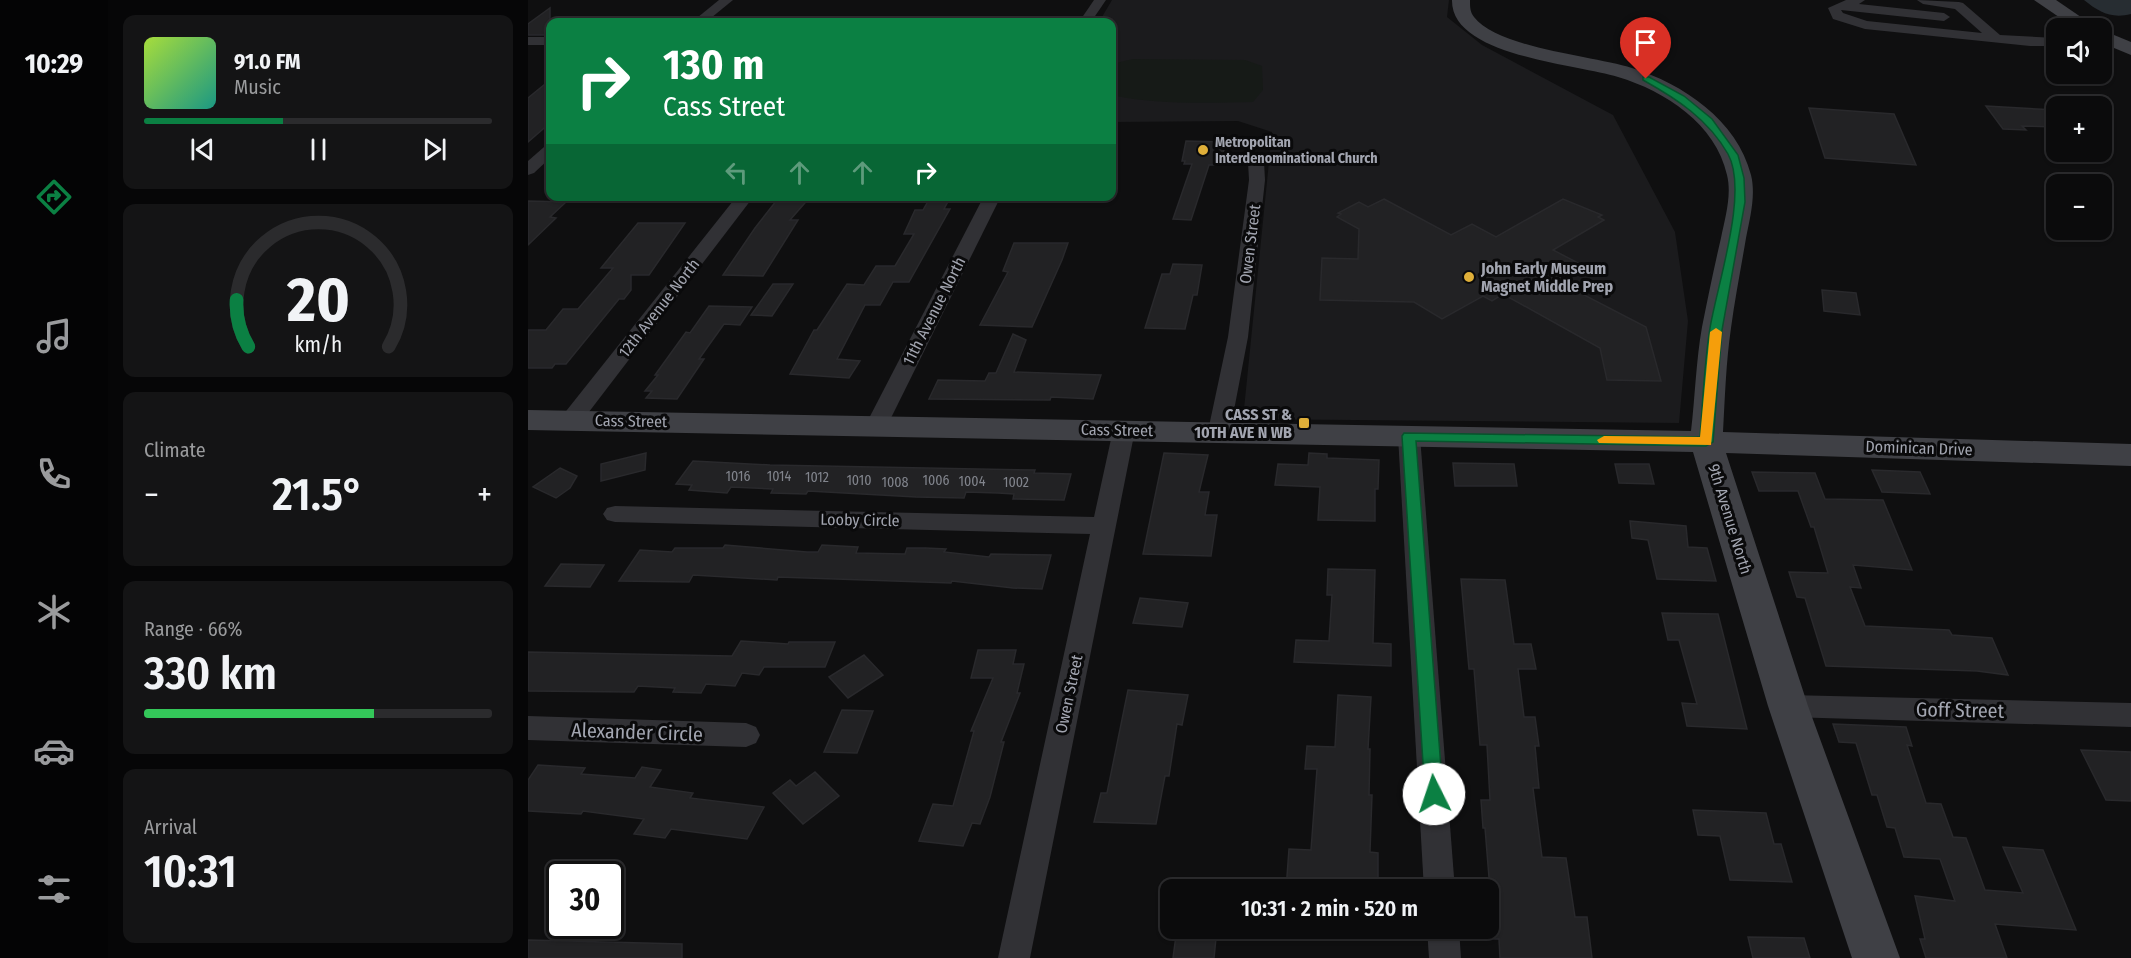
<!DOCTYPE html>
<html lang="en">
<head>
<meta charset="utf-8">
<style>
	:root { --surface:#0b0b0c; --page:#141415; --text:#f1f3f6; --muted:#9a9b9d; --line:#2b2b2d; --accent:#0b8043 }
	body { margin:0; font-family:"Fira Sans Condensed",sans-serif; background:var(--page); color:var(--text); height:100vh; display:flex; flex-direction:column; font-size:22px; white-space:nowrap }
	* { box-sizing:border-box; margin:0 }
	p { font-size:20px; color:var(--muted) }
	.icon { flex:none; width:33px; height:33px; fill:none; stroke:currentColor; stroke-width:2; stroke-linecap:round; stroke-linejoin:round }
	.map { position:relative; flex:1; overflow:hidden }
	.drawer { display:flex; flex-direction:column; gap:15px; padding:15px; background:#060607; width:420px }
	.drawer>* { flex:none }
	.banner { position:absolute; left:18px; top:18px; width:570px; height:183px; border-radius:12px; box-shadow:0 2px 4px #0004,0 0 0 2px var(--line); background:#0b8043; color:#fff; overflow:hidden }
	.tools { position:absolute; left:1518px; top:18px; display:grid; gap:12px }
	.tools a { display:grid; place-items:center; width:66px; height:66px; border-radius:12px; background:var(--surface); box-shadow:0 2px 4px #0004,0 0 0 2px var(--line); font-size:30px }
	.speed { position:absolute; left:18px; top:861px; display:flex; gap:12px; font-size:30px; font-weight:700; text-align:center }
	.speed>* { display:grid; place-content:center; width:78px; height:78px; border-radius:50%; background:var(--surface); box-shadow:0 2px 4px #0004,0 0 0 2px var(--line); line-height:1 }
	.speed .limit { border:3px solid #111; border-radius:9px; background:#fff; color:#111 }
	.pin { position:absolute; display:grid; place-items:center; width:51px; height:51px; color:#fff; margin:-62px -26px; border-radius:50% 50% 50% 0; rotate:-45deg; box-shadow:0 0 6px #0007 }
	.pin .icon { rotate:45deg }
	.me { position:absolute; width:66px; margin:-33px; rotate:356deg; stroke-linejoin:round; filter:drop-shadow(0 0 4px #0008) }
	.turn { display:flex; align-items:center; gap:21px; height:126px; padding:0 18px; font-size:27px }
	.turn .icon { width:78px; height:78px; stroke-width:2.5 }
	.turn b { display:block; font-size:42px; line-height:51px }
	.lanes { display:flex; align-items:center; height:57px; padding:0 18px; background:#0003; justify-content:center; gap:30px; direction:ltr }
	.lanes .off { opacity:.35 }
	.big { font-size:45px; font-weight:600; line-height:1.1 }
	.drawer .widget { flex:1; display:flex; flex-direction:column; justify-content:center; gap:9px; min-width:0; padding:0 21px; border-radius:12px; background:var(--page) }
	.drawer .dial { align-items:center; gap:0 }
	.dial svg { height:156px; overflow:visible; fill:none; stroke:var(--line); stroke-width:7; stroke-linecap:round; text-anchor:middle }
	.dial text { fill:var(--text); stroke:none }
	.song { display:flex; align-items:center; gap:18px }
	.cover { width:72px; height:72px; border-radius:9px; background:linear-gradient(135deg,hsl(80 70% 55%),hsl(170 70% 35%)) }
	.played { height:6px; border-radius:3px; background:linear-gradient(90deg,var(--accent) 40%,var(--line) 40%) }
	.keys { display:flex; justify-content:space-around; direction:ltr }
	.heat { display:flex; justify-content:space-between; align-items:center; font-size:33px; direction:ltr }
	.charge { height:9px; border-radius:4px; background:linear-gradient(90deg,#34c759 66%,var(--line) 0) }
	.trip { position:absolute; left:632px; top:879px; width:339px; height:60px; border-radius:12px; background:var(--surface); box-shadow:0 2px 4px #0004,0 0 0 2px var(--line); font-weight:600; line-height:60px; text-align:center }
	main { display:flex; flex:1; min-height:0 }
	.tabs { display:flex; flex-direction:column; width:108px; justify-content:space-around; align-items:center; background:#040405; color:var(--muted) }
	.tabs .icon { width:42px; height:42px }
	.tabs .on { color:var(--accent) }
	.tabs b { font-size:27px; color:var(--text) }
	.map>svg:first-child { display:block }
</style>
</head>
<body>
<main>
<nav class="tabs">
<b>10:29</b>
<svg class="icon on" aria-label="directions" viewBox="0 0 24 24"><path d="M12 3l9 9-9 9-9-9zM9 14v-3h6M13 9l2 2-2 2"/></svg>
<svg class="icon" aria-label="music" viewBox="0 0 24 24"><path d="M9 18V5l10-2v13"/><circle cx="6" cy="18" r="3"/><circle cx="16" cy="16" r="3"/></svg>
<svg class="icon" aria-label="phone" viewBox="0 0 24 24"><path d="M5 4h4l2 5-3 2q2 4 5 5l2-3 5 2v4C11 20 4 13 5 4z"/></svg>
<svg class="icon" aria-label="climate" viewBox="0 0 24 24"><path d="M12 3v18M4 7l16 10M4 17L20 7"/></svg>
<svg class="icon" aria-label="car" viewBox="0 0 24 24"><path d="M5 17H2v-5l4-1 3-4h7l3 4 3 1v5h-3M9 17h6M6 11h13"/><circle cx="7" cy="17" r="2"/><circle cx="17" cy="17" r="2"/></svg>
<svg class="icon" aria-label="filters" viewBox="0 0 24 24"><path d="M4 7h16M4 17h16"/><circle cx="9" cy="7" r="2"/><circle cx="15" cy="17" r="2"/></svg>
</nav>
<section class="drawer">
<div class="widget">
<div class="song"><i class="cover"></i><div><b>91.0 FM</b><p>Music</p></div></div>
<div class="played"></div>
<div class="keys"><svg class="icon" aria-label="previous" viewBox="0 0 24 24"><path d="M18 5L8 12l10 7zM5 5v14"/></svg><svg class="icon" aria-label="pause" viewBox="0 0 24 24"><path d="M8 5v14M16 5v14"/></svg><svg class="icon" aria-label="next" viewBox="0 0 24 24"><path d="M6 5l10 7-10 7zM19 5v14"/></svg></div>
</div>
<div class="widget dial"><svg viewBox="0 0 100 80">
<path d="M14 69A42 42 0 1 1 86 69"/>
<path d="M14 69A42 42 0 0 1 8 45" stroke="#0b8043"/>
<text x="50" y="56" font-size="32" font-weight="700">20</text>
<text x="50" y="72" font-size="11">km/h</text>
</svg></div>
<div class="widget"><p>Climate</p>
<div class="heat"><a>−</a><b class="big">21.5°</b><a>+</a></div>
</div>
<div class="widget"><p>Range · 66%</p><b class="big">330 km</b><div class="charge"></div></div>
<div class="widget"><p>Arrival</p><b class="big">10:31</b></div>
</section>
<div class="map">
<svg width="1603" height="958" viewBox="0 0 1603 958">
	<rect width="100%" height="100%" fill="#0f0f10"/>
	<!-- built -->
	<path fill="#1b1b1d" d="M 584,0 L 921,0 L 919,17 L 954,45 L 1085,115 L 1147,232 L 1160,321 L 1151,423 L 715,419 L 744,132 L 710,121 L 584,122 L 584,22 L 571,22 Z"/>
	<!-- green -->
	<path fill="#161a17" d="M 605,59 L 717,60 L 734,66 L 735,90 L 725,102 C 679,103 629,105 584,95 L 584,64 Z"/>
	<!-- water -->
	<path fill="#272d32" d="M 1556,0 L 1603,0 L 1603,14 C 1583,19 1571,12 1556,0 Z"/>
	<!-- building -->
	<g fill="#222224" stroke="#29292c" stroke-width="1.5">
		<path d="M 22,8 L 22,35 L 0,35 L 0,24 Z"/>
		<path d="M 22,80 L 22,123 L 0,142 L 0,98 Z"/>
		<path d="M 1458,106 L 1528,110 L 1528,127 L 1494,126 L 1498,130 L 1475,129 Z"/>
		<path d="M 1281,108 L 1366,114 L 1388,165 L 1297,158 Z"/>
		<path d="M 658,141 L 698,142 L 693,161 L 690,161 L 689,165 L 681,165 L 663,220 L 645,219 L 664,164 L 656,164 L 657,161 L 654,161 Z"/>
		<path d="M 252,196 L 283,196 L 262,220 L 270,220 L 235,276 L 195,275 L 227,228 Z"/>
		<path d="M 403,196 L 423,196 L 416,209 L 422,209 L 381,282 L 365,282 L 352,305 L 337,305 L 309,359 L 332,361 L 321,378 L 262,374 L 286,330 L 289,330 L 319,284 L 336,285 L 348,266 L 367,266 L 386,234 L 376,234 L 387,210 L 395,210 Z"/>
		<path d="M 856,199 L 923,235 L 944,224 L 968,237 L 1035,199 L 1074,215 L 1070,217 L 1076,220 L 1025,250 L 1056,266 L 1031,282 L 1118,327 L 1133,381 L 1079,380 L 1072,348 L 975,294 L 964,301 L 955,296 L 914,319 L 886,302 L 792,300 L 794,258 L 830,259 L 831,229 L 809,217 L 813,214 L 810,213 L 831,202 L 840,207 Z"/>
		<path d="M 0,201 L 38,202 L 22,217 L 28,218 L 0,245 Z"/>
		<path d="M 110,223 L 157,223 L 121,275 L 103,275 L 103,290 L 96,299 L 91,299 L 38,364 L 27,364 L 24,368 L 0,368 L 0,330 L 18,330 L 35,309 L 50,309 L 85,268 L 73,268 Z"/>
		<path d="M 486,243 L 540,243 L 534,260 L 504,327 L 452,325 L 480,272 L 475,271 Z"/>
		<path d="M 645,264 L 674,265 L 669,295 L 665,295 L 657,329 L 617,328 L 634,274 L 642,274 Z"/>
		<path d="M 245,284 L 265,284 L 244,316 L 223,315 Z"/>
		<path d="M 1294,290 L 1328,293 L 1332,315 L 1296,311 Z"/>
		<path d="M 181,306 L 224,307 L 212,325 L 196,324 L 171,359 L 176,359 L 149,399 L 118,398 L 124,391 L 117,391 L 130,375 L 127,375 L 158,332 L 162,333 Z"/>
		<path d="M 485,334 L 498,340 L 486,372 L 573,375 L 565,399 L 523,397 L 522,400 L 401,399 L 410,380 L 457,381 L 461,373 L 468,373 Z"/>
		<path d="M 118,453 L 117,470 L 73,481 L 73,464 Z"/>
		<path d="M 636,453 L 680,455 L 671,492 L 681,492 L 677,515 L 689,515 L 683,556 L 615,554 Z"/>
		<path d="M 781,453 L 799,454 L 799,458 L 851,460 L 850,489 L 847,489 L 847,521 L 790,520 L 792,487 L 747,485 L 750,464 L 780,465 Z"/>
		<path d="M 165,461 L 242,465 L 507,470 L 506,473 L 543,474 L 536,500 L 485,499 L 486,494 L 470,493 L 438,492 L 436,498 L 388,497 L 280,491 L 278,494 L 243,493 L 245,489 L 203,487 L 199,493 L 161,490 L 164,485 L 148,484 Z"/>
		<path d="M 925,463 L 986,464 L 989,486 L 927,486 Z"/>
		<path d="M 1087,464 L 1121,464 L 1126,484 L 1091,483 Z"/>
		<path d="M 32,468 L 49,476 L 42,488 L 28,498 L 5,487 Z"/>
		<path d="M 1344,470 L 1392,472 L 1402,494 L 1354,492 Z"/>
		<path d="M 1224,472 L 1287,473 L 1297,499 L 1355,500 L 1384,570 L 1325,565 L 1333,588 L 1322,587 L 1337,626 L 1421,630 L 1424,635 L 1464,638 L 1480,675 L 1449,671 L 1298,666 L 1277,598 L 1269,597 L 1261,572 L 1300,573 L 1286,527 L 1283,527 L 1270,491 L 1231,491 Z"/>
		<path d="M 1102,521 L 1158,526 L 1160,547 L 1179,548 L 1188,581 L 1129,579 L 1120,540 L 1104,538 Z"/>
		<path d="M 197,545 L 279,552 L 290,552 L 294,545 L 330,547 L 328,553 L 377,554 L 379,548 L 397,548 L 418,549 L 416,552 L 461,557 L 463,554 L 523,555 L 514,589 L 485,588 L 424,581 L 423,583 L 250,577 L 249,580 L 165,575 L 161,582 L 91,581 L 112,550 L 144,552 L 147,548 L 195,548 Z"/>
		<path d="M 33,564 L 76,565 L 62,587 L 17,586 Z"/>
		<path d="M 800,569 L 847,570 L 845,643 L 863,644 L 863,666 L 766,662 L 768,640 L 801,641 L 804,595 L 799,595 Z"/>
		<path d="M 933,579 L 977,580 L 986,644 L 1003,644 L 1008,669 L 990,669 L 996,717 L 1007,717 L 1011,746 L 1007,746 L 1011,788 L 1005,788 L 1014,857 L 1038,858 L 1047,917 L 1059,917 L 1064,958 L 972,958 L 971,939 L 966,939 L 957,828 L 955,828 L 953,800 L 962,800 L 959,745 L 952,745 L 946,669 L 941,669 Z"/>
		<path d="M 612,598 L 660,603 L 654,627 L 605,623 Z"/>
		<path d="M 1134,613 L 1190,614 L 1219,729 L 1159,726 L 1154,703 L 1169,704 L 1151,640 L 1140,640 Z"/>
		<path d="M 213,641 L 260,644 L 261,642 L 307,642 L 297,667 L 236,667 L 231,675 L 214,673 L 207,686 L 178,684 L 173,693 L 145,692 L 147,688 L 110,686 L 106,692 L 0,691 L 0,652 L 204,656 Z"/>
		<path d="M 450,650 L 488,650 L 485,664 L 496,664 L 489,693 L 492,693 L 473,742 L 476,742 L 462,797 L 452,824 L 444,823 L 435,846 L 391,841 L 405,804 L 425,806 L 446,731 L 443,731 L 465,678 L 443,678 Z"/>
		<path d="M 336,655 L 355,675 L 320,698 L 301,677 Z"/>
		<path d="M 600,690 L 660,695 L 654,725 L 649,724 L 641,776 L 637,776 L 628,824 L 566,822 L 573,793 L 579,793 Z"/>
		<path d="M 810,695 L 843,697 L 840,749 L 842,749 L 841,795 L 844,795 L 842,852 L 850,853 L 850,890 L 758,890 L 761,849 L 783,850 L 789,769 L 777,769 L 779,746 L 807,747 Z"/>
		<path d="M 314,710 L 345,711 L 329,753 L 296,752 Z"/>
		<path d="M 1305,724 L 1378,727 L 1384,746 L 1379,745 L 1398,803 L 1413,804 L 1425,837 L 1438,838 L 1457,890 L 1495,893 L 1475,847 L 1515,850 L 1548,930 L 1467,924 L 1479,958 L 1398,958 L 1392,939 L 1397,939 L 1387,896 L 1427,901 L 1412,859 L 1376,857 L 1367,828 L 1359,827 L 1349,795 L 1344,795 L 1328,743 L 1311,742 Z"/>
		<path d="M 1553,750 L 1603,752 L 1603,801 L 1578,800 Z"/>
		<path d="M 10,765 L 57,768 L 53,774 L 107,778 L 114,767 L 133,770 L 122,787 L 165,793 L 162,798 L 236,807 L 219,839 L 143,829 L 137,838 L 106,834 L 116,819 L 55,811 L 53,814 L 0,811 L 0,780 Z"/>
		<path d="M 287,772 L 311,796 L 275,824 L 245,793 L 262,780 L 268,786 Z"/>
		<path d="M 1165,810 L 1238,813 L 1246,844 L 1253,844 L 1264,882 L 1202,880 L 1192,836 L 1170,835 Z"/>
		<path d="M 649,928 L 689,928 L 686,958 L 645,958 Z"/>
		<path d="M 1220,937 L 1276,938 L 1282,958 L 1225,958 Z"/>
		<path d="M 0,940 L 154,944 L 154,958 L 0,958 Z"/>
	</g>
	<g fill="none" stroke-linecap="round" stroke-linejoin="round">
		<!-- street -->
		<g fill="#313135" fill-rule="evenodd">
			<path d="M 191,0 L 205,0 L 178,22 L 164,22 Z"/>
			<path d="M 566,0 L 578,0 L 563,22 L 551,22 Z"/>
			<path d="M 1318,0 L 1337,0 L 1331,4 L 1416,13 L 1422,17 L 1416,21 L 1313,10 L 1315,13 L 1339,21 L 1454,33 L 1427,9 L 1395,4 L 1389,0 L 1431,2 L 1435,3 L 1472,35 L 1528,38 L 1528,46 L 1502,46 L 1337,29 L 1305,19 L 1300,8 Z"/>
			<rect x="0" y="37" width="22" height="8"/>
			<path d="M 22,145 L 22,158 L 6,173 L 0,175 L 0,161 L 16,147 Z"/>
			<path d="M 728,157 L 736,162 L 737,180 L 720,337 L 702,431 L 699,436 L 691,438 L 683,436 L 680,431 L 700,337 L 721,180 L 720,162 Z"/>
			<path d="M 209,196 L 226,196 L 51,425 L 43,427 L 35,425 L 32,420 L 35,415 Z"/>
			<path d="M 456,196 L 473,196 L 359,426 L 356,431 L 348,433 L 340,431 L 337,426 Z"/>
			<path d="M 596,423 L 604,425 L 607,430 L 502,958 L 470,958 L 562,534 L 87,522 L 79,520 L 75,514 L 79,508 L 87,506 L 566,517 L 585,430 L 588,425 Z"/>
			<path d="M 881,429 L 889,431 L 892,436 L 927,890 L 896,890 L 870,436 L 873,431 Z"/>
			<path d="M 1260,695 L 1603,703 L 1603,727 L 1260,717 L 1250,714 L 1246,706 L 1250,698 Z"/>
			<path d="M 0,716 L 218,723 L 228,727 L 232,735 L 228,743 L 218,747 L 0,740 Z"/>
			<path d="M 899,928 L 931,928 L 933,958 L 901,958 Z"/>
		</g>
		<!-- secondary -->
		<g fill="#3f4045" fill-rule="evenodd">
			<path d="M 924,0 L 942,0 C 942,7 942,12 946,17 C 969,48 1066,56 1104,68 C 1155,84 1209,120 1223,175 C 1228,195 1222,218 1218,238 C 1213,268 1207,298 1203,328 C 1198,362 1197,397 1195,432 L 1603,444 L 1603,466 L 1198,453 L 1280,706 L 1372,958 L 1324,958 L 1240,706 L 1165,452 L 0,430 L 0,410 L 1163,431 C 1167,397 1168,361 1174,327 C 1180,297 1186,268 1193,238 C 1197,218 1204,195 1199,175 C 1188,124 1137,91 1090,77 C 1048,64 923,56 924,0 Z"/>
			<path d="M 1506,0 L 1528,0 L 1569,28 L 1547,28 Z"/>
			<path d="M 1574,30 L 1603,42 L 1603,55 L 1574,43 Z"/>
		</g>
	</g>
	<!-- route -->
	<path fill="#0b8043" stroke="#07532c" stroke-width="1.5" d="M 1115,77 L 1121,77 L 1156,96 L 1184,119 L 1210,155 L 1216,178 L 1217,202 L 1194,330 L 1185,442 L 1178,446 L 888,441 L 915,794 L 912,800 L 906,802 L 899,800 L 897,794 L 874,436 L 876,433 L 1172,437 C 1175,401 1176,364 1182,328 C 1189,285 1221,192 1200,154 C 1180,119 1149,99 1115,80 Z"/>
	<!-- slow -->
	<path fill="#f59e0b" d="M 1188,328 L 1194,332 L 1183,445 L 1071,443 L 1069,440 L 1076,436 L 1172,437 L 1182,332 Z"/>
	<!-- markers -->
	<g fill="#dfaf39" stroke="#0a0a0b" stroke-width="2">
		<circle cx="675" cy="150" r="6"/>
		<circle cx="941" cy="277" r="6"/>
		<rect x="770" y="417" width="12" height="12" rx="3"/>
	</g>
	<g text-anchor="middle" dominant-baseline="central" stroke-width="6" stroke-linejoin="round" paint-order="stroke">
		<!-- far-poi labels -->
		<g font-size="14" font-weight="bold" fill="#a2a5b0" stroke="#0a0a0b" text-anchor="start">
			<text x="687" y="142">Metropolitan<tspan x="687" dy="16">Interdenominational Church</tspan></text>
		</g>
		<!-- number labels -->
		<g font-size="14" fill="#81848c">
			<text x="210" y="476">1016</text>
			<text x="251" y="476">1014</text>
			<text x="289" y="477">1012</text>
			<text x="331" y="480">1010</text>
			<text x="408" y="480">1006</text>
			<text x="444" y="481">1004</text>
			<text x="367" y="482">1008</text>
			<text x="488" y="482">1002</text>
		</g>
		<!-- street labels -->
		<g font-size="16" fill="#a2a5b0" stroke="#0a0a0b">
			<text transform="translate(722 244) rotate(-83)">Owen Street</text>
			<text transform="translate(131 308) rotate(-52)">12th Avenue North</text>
			<text transform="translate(406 311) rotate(-63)">11th Avenue North</text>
			<text transform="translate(103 421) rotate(1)">Cass Street</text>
			<text transform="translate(589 430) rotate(1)">Cass Street</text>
			<text transform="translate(1391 448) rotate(2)">Dominican Drive</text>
			<text transform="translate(1202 519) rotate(73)">9th Avenue North</text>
			<text transform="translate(332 520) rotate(1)">Looby Circle</text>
			<text transform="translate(541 694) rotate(-78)">Owen Street</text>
		</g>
		<!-- poi labels -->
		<g font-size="16" font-weight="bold" fill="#a2a5b0" stroke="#0a0a0b" text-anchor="start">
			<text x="953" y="268">John Early Museum<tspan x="953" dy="18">Magnet Middle Prep</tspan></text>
			<text x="764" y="414" text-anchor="end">CASS ST &amp;<tspan x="764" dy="18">10TH AVE N WB</tspan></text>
		</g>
		<!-- near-street labels -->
		<g font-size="20" fill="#a2a5b0" stroke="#0a0a0b">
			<text transform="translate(1432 710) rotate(1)">Goff Street</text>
			<text transform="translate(109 732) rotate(2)">Alexander Circle</text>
		</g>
	</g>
</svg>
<div class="tools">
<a><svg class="icon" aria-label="sound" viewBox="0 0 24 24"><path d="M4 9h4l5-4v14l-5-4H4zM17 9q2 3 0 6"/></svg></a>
<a>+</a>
<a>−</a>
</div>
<div class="speed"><div class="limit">30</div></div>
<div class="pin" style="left:1118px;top:79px;background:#d93025"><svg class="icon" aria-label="arrive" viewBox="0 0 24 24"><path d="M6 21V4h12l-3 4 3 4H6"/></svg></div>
<svg class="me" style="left:906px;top:794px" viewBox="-20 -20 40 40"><circle r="19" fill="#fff"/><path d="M0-13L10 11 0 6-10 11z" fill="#0b8043"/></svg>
<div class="trip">10:31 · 2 min · 520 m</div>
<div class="banner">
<div class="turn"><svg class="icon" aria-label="right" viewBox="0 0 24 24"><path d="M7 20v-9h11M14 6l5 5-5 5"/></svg><div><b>130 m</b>Cass Street</div></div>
<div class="lanes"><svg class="icon off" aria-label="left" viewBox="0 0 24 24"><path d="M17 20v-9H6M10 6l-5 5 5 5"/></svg><svg class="icon off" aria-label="ahead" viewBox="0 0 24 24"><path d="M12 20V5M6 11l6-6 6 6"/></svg><svg class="icon off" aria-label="ahead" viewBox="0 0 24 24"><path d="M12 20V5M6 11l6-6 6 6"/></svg><svg class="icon" aria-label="right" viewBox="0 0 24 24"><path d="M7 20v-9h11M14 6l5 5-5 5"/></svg></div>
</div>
</div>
</main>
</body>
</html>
